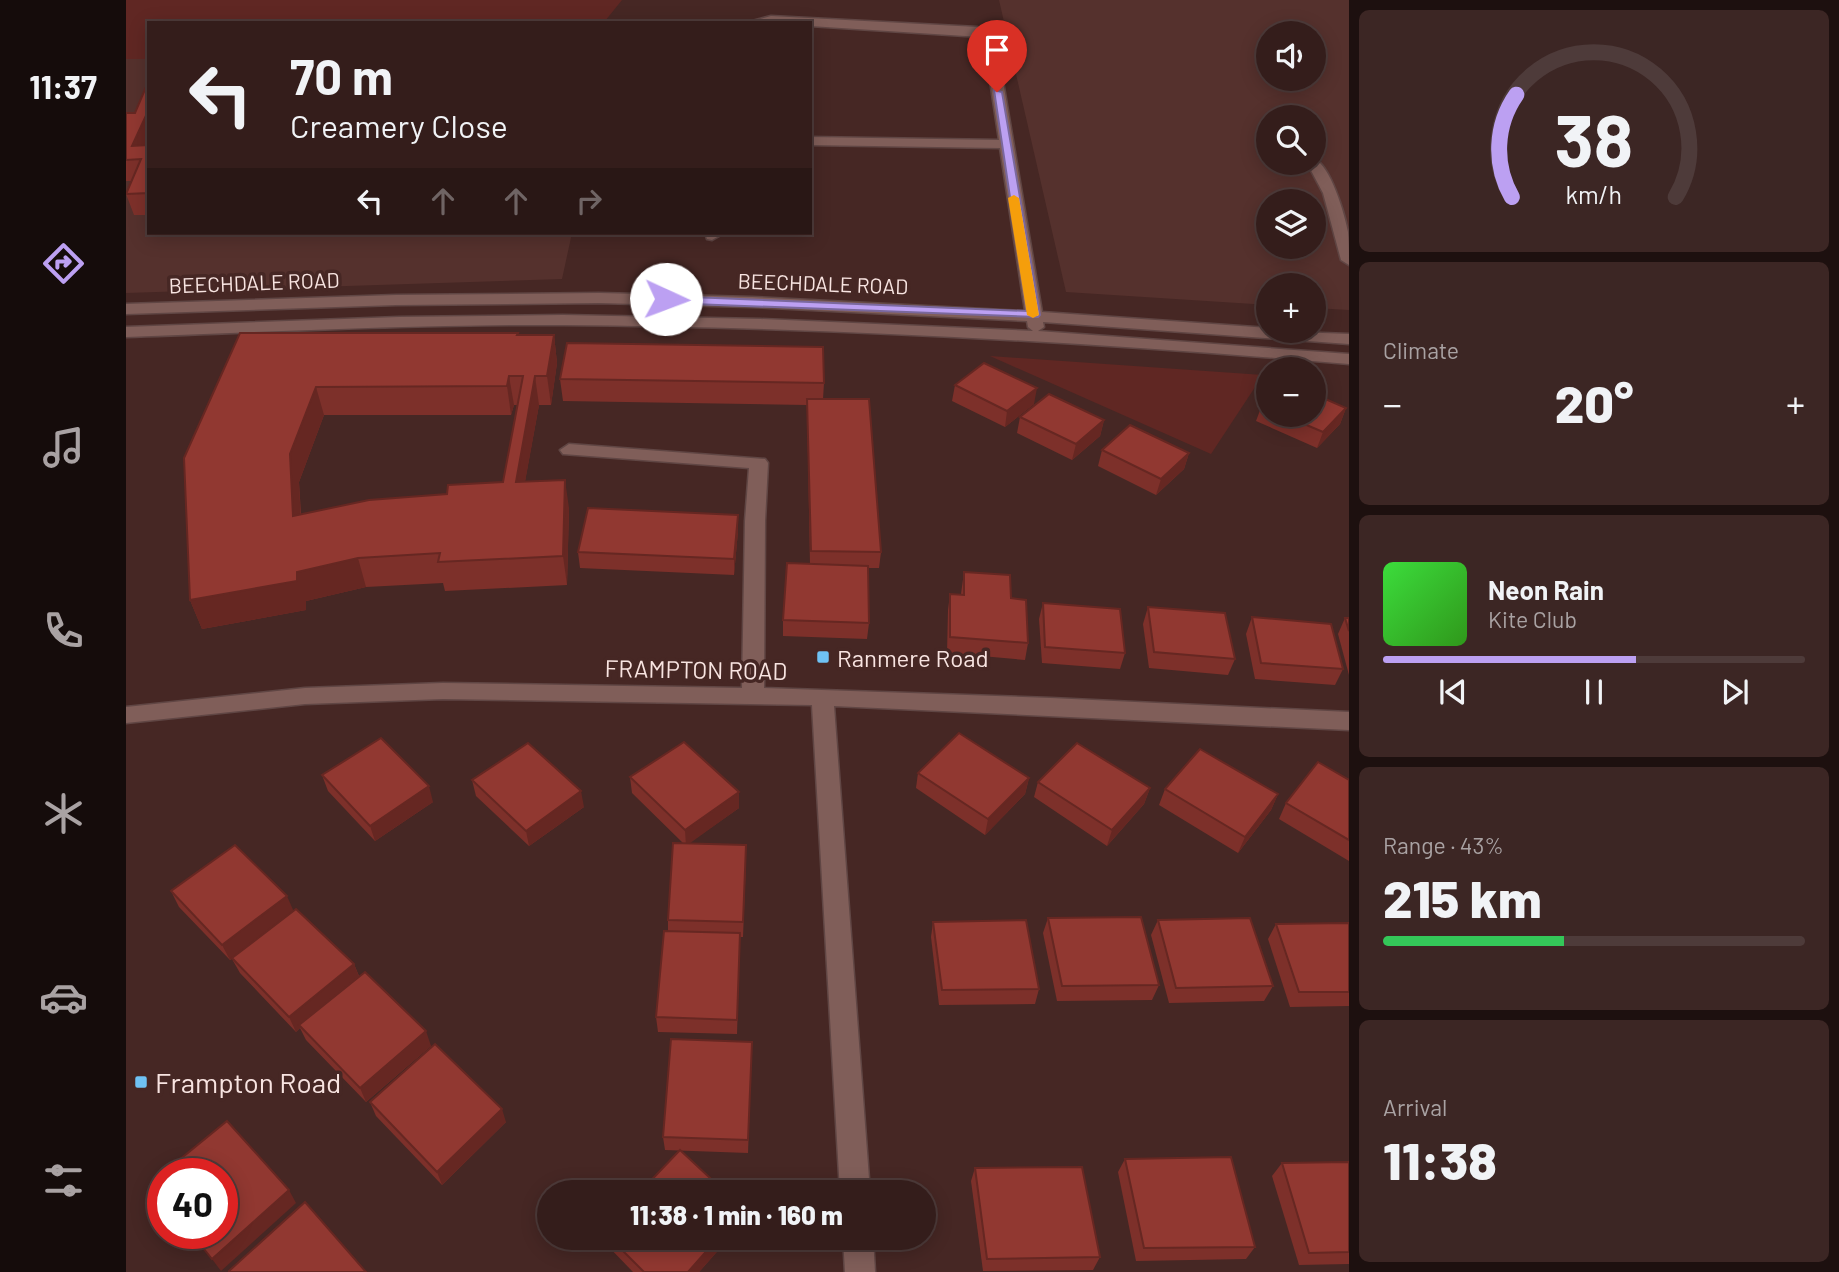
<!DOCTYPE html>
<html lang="en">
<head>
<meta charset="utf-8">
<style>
	:root { --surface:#341d1b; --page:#3c2624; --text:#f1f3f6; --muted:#a9a2a3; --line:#4e3b3a; --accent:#bca0f2 }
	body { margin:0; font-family:Barlow,sans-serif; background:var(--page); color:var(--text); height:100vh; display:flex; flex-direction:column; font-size:26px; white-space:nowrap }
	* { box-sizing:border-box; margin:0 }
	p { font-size:23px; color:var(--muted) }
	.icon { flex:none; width:38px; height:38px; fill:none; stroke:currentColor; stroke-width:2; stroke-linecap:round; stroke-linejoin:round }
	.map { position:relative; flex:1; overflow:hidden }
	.side { display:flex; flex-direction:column; gap:10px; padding:10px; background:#1d100f; width:490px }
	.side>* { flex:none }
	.hud { position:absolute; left:21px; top:21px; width:665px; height:214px; border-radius:0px; box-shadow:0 4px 18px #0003,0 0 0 2px var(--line); background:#341d1b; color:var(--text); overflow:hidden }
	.fabs { position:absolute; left:1130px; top:21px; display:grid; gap:14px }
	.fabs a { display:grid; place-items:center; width:70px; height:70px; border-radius:50%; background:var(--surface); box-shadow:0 4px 18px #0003,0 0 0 2px var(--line); font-size:35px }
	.speed { position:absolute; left:21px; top:1158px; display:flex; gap:14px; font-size:35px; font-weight:700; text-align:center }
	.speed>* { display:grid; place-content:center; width:91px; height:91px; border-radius:50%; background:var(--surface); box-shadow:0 4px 18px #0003,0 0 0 2px var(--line); line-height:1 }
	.speed .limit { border:10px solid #d22; background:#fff; color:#111 }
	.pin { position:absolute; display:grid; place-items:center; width:60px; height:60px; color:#fff; margin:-72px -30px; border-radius:50% 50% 50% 0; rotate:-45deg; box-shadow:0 0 7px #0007 }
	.pin .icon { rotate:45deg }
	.me { position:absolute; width:77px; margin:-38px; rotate:92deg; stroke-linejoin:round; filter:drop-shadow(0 0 5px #0008) }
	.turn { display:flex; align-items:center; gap:24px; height:147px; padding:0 28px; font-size:32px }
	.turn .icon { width:91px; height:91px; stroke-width:2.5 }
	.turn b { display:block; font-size:49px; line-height:60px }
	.lanes { display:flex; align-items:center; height:66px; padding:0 28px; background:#0003; justify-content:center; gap:35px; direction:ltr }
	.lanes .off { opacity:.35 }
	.big { font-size:52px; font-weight:800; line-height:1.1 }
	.side .widget { flex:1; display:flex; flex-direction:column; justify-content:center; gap:10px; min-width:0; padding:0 24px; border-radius:10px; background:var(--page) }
	.side .dial { align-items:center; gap:0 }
	.dial svg { height:182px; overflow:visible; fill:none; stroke:var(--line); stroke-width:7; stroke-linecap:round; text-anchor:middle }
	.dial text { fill:var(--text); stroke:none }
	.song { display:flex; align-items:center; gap:21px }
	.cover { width:84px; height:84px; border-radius:10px; background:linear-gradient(135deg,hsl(120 70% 55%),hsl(110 70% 35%)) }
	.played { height:7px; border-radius:4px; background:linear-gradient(90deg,var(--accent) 60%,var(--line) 60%) }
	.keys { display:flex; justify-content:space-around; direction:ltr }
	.heat { display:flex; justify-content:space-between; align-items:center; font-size:38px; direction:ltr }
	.charge { height:10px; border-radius:5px; background:linear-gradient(90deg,#34c759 43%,var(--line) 0) }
	.trip { position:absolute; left:411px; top:1180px; width:399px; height:70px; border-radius:35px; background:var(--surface); box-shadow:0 4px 18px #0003,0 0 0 2px var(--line); font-weight:800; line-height:70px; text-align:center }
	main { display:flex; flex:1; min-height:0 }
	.menu { display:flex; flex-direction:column; width:126px; justify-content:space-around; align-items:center; background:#150c0b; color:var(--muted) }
	.menu .icon { width:49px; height:49px }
	.menu .selected { color:var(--accent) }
	.menu b { font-size:32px; color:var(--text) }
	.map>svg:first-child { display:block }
</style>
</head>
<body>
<main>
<nav class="menu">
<b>11:37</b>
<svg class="icon selected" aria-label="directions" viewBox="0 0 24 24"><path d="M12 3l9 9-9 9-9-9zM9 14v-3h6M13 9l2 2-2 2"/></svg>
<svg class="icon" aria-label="music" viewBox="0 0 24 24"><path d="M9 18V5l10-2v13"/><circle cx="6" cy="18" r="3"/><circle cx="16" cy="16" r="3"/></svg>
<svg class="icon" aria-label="phone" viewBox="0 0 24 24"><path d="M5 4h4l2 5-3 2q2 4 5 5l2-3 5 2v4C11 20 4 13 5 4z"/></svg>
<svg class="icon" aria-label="climate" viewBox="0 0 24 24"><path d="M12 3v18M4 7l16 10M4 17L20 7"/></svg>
<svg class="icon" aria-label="car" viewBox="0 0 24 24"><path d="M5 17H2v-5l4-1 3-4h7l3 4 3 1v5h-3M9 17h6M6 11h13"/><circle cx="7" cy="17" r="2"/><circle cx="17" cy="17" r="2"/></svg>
<svg class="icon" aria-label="filters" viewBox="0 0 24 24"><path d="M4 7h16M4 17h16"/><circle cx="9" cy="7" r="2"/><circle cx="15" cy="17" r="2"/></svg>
</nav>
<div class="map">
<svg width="1223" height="1272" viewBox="0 0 1223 1272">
	<rect width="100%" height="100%" fill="#462724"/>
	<!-- built -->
	<g fill="#55312d" fill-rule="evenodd">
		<path d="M 873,0 L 1223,0 L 1223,310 L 1188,308 L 1188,285 L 1143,285 L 1143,305 L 940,292 ZM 1143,33 L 1188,33 L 1188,79 L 1143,79 ZM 1143,117 L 1188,117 L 1188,163 L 1143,163 ZM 1143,201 L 1188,201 L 1188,247 L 1143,247 Z"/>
		<path d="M 0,59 L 23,59 L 23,233 L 446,233 L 436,279 L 0,293 Z"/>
	</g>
	<!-- green -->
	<g fill="#602723">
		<path d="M 0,0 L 496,0 L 479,21 L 461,23 L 23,23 L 23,59 L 0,59 Z"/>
		<path d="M 864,356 L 1137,375 L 1085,454 Z"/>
	</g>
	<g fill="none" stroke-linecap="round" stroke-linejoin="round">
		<!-- minor casing -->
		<g stroke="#604644" stroke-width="3">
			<g id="minor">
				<path d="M 645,16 L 851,27 L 863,31 L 870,40 L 916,312 L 1143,328 L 1143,331 L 1223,334 L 1223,344 L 917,322 L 918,327 L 912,331 L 1223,354 L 1223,364 C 961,342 699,327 437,325 C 291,324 145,332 0,337 L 0,327 L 273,317 L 437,315 L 634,319 L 907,331 L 902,327 L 901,321 L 626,307 L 473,303 L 270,305 L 0,314 L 0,304 L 270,295 L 473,293 L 626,297 L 899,311 L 874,148 L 684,145 L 684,137 L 873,140 L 858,41 L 855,37 L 684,26 L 684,23 L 619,23 Z"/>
				<path d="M 1188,159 C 1204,164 1219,215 1222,232 C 1223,242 1223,254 1223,265 L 1215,260 L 1197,193 L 1181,163 L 1188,163 Z"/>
				<path d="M 579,233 L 593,233 L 593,236 L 586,240 L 581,239 Z"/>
				<path d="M 443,444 L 639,459 L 642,463 L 639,521 L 638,688 L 925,698 L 1223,712 L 1223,730 L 708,706 L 744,1192 L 714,1192 L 686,705 L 317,699 L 179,704 L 0,723 L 0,707 L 179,688 L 317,683 L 616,688 L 619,521 L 623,468 L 437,454 L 434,450 Z"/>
				<path d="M 717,1237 L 747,1237 L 749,1272 L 719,1272 Z"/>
			</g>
		</g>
		<!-- minor -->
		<use href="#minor" fill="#805e59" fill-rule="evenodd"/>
	</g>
	<!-- wall -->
	<g fill="#7d302a" fill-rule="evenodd">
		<path d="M 23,80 L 23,215 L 8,215 L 0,194 L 6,181 L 0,181 L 0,113 L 9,113 Z"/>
		<path d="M 114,333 L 428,335 L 431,363 L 425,405 L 413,405 L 399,481 L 443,508 L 441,585 L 319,591 L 317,583 L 240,587 L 180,601 L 180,610 L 76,629 L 64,600 ZM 388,405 L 391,405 L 377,482 L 321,494 L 175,514 L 173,482 L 198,415 L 385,415 Z"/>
		<path d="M 434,379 L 698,383 L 697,399 L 755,552 L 753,568 L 742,568 L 743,623 L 741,639 L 657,636 L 657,620 L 684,564 L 681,405 L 437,401 Z"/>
		<path d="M 829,385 L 908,404 L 879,427 L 826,401 Z"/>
		<path d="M 1143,399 L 1143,415 L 1188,415 L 1220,408 L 1214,424 L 1191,448 L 1130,421 L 1136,405 Z"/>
		<path d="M 894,417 L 978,420 L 974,436 L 946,460 L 891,433 Z"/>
		<path d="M 976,450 L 1063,453 L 1058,469 L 1030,495 L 972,466 Z"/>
		<path d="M 612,531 L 608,575 L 454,568 L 452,552 Z"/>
		<path d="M 838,572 L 885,598 L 902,643 L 899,660 L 821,653 L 822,610 L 824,594 L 835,594 Z"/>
		<path d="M 917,603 L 999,653 L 994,669 L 916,663 L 913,619 Z"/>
		<path d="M 1022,607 L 1109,659 L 1102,675 L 1023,668 L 1017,624 Z"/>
		<path d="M 1126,617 L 1217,669 L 1209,685 L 1129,679 L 1120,634 Z"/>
		<path d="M 1219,618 L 1223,618 L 1223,675 L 1212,634 Z"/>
		<path d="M 792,773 L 903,778 L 899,794 L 859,835 L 790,788 Z"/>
		<path d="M 196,775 L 307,802 L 249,841 L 202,791 Z"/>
		<path d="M 504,777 L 613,808 L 563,843 L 620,861 L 617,937 L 614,937 L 611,1034 L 532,1032 L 530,1017 L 542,931 L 542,920 L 557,843 L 506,793 Z"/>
		<path d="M 346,780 L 458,807 L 403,846 L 350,796 Z"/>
		<path d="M 1223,780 L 1223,861 L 1153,819 L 1160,803 Z"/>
		<path d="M 912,782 L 1024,788 L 1018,804 L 981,846 L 908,797 Z"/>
		<path d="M 1039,789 L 1152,794 L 1145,810 L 1112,853 L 1033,805 Z"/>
		<path d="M 45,891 L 168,911 L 228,964 L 233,976 L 305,1046 L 240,1102 L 180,1040 L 174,1028 L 170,1032 L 114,973 L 106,959 L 104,960 L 53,907 Z"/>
		<path d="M 922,918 L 1033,985 L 1026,1000 L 931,1001 L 917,933 Z"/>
		<path d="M 1032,920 L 1147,986 L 1138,1001 L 1043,1003 L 1025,935 Z"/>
		<path d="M 807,922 L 913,989 L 909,1004 L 813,1005 L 805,937 Z"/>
		<path d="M 1223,923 L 1223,1006 L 1164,1007 L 1142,939 L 1150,924 Z"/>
		<path d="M 626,1042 L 622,1153 L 539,1150 L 537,1137 Z"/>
		<path d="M 244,1102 L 380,1122 L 316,1185 L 250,1116 Z"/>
		<path d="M 999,1159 L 1129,1247 L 1120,1259 L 1010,1261 L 992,1172 Z"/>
		<path d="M 1223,1162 L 1223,1264 L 1173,1265 L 1146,1176 L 1156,1163 Z"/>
		<path d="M 849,1168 L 974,1257 L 967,1270 L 857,1271 L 845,1181 Z"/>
		<path d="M 478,1237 L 604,1237 L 573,1272 L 507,1272 L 479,1243 Z"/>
	</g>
	<!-- shaded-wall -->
	<g fill="#662722">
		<path d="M 22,109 L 23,144 L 16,162 L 6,146 Z"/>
		<path d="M 428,335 L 431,363 L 425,405 L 421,376 Z"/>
		<path d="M 383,376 L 388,405 L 385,415 L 381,386 Z"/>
		<path d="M 409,376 L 413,405 L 394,510 L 390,482 Z"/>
		<path d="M 190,387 L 198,415 L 173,482 L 176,545 L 167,516 L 164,454 Z"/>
		<path d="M 911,388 L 908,404 L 879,427 L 881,411 Z"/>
		<path d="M 1220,408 L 1214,424 L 1191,448 L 1197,432 Z"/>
		<path d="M 978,420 L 974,436 L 946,460 L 950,444 Z"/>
		<path d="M 1063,453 L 1058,469 L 1030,495 L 1035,479 Z"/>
		<path d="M 439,480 L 443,508 L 441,585 L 437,556 Z"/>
		<path d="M 612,515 L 612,531 L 608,575 L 608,559 Z"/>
		<path d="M 232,558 L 240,587 L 180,601 L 180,610 L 76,629 L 64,600 L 171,572 Z"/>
		<path d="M 903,778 L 899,794 L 859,835 L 862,819 Z"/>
		<path d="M 303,786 L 307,802 L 249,841 L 244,826 Z"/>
		<path d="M 1024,788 L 1018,804 L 981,846 L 986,830 Z"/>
		<path d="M 455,791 L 458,807 L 403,846 L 400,831 Z"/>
		<path d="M 613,792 L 613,808 L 560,846 L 559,830 Z"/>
		<path d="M 1152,794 L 1145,810 L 1112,853 L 1119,837 Z"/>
		<path d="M 161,896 L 168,912 L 104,960 L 96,945 Z"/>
		<path d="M 228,964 L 234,979 L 173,1025 L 174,1028 L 170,1032 L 163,1017 Z"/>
		<path d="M 300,1031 L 305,1046 L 240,1102 L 234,1088 Z"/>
		<path d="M 376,1109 L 380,1122 L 316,1185 L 311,1172 Z"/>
		<path d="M 163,1190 L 170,1203 L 95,1271 L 86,1259 Z"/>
		<path d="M 593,1237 L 604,1237 L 573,1272 L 562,1272 Z"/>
	</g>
	<!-- building -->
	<g fill="#913831" stroke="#662722" stroke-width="2" fill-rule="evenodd">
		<path d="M 23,80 L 23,109 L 6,146 L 23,145 L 23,193 L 0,194 L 15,159 L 0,160 L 0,113 L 9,113 Z"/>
		<path d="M 114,333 L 392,333 L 391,335 L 428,335 L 421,376 L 409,376 L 390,482 L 439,480 L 437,556 L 312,562 L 314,553 L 232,558 L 171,572 L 171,581 L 64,600 L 58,458 ZM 383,376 L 397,376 L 377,482 L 322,485 L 321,494 L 243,500 L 167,516 L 164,454 L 190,387 L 381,386 Z"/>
		<path d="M 441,343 L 697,347 L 698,383 L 434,379 Z"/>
		<path d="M 858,363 L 911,388 L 881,411 L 829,385 Z"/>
		<path d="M 923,394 L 978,420 L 950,444 L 894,417 Z"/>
		<path d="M 1188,394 L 1220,408 L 1197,432 L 1157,415 L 1188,415 Z"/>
		<path d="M 681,399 L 743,399 L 755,552 L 685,551 Z"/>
		<path d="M 1143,399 L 1143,408 L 1136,405 Z"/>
		<path d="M 1004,425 L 1063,453 L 1035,479 L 976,450 Z"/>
		<path d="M 462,508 L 612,515 L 608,559 L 452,552 Z"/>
		<path d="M 661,563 L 742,566 L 743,623 L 657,620 Z"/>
		<path d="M 838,572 L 884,575 L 885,598 L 900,600 L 902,643 L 824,637 L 824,594 L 838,595 Z"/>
		<path d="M 917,603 L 994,609 L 999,653 L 919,647 Z"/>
		<path d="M 1022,607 L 1099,613 L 1109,659 L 1028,652 Z"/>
		<path d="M 1126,617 L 1205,624 L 1217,669 L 1135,663 Z"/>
		<path d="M 1219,618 L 1223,618 L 1223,631 Z"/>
		<path d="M 833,733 L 903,778 L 862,819 L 792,773 Z"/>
		<path d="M 255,738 L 303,786 L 244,826 L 196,775 Z"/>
		<path d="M 558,742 L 613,792 L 559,830 L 504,777 Z"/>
		<path d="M 402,743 L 455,791 L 400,831 L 346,780 Z"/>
		<path d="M 951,743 L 1024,788 L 986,830 L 912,782 Z"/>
		<path d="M 1074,749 L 1152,794 L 1119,837 L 1039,789 Z"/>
		<path d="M 1192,762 L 1223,780 L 1223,840 L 1160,803 Z"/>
		<path d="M 547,843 L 620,845 L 617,922 L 542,920 Z"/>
		<path d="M 109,845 L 161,896 L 96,945 L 45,891 Z"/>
		<path d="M 170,909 L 228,964 L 163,1017 L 106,958 Z"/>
		<path d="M 1015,917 L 1033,985 L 936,986 L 922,918 Z"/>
		<path d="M 1124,918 L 1147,986 L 1050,988 L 1032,920 Z"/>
		<path d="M 900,920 L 913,989 L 816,990 L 807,922 Z"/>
		<path d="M 1223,923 L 1223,992 L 1173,992 L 1150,924 Z"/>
		<path d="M 538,931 L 614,933 L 611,1020 L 530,1017 Z"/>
		<path d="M 239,972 L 300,1031 L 234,1088 L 173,1025 Z"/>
		<path d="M 545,1039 L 626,1042 L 622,1140 L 537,1137 Z"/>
		<path d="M 309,1044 L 376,1109 L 311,1172 L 244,1102 Z"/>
		<path d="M 101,1121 L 163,1190 L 86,1259 L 66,1234 L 96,1234 L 96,1174 L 37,1174 L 37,1198 L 25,1183 Z"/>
		<path d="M 554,1150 L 599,1192 L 514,1192 Z"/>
		<path d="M 1105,1157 L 1129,1247 L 1018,1248 L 999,1159 Z"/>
		<path d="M 1223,1162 L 1223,1252 L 1183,1253 L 1156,1163 Z"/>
		<path d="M 956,1167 L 974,1257 L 861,1259 L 849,1168 Z"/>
		<path d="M 179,1202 L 240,1272 L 103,1272 L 103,1271 Z"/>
		<path d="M 483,1237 L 593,1237 L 562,1272 L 518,1272 Z"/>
	</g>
	<!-- route -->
	<path fill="#bca0f2" stroke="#7a689d" stroke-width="2" d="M 868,90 L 876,92 L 914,315 L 912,317 L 540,303 L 534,299 L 540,296 L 901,311 Z"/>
	<!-- slow -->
	<path fill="#f59e0b" d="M 888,195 L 893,198 L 913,315 L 907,318 L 901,315 L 882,198 Z"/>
	<!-- markers -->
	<g fill="#6fc2f4" stroke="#462724" stroke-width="2.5">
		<rect x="690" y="650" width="14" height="14" rx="3.5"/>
		<rect x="8" y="1075" width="14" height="14" rx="3.5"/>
	</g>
	<g text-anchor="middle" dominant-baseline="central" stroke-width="7" stroke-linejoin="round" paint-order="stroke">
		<!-- far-street labels -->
		<g font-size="21" fill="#f8e4e1" stroke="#462724">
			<text transform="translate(128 282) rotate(-2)">BEECHDALE ROAD</text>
			<text transform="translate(697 283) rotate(2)">BEECHDALE ROAD</text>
		</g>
		<!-- poi labels -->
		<g font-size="24" fill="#f8e4e1" stroke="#462724" text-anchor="start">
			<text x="711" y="657">Ranmere Road</text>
		</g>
		<!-- street labels -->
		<g font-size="24" fill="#f8e4e1" stroke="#462724">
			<text transform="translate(570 669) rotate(1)">FRAMPTON ROAD</text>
		</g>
		<!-- near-poi labels -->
		<g font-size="28" fill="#f8e4e1" stroke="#462724" text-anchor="start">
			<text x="29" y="1082">Frampton Road</text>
		</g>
	</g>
</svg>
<div class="fabs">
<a><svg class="icon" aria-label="sound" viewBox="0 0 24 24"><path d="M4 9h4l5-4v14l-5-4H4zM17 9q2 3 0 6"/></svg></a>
<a><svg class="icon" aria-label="search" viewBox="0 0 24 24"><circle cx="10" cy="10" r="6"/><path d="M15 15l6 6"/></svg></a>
<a><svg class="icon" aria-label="layers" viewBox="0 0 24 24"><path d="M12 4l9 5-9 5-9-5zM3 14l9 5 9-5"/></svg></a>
<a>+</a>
<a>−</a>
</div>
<div class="speed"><div class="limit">40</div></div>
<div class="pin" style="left:871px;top:92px;background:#d93025"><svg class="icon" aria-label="arrive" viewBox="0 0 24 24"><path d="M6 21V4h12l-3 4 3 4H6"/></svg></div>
<svg class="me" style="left:540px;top:299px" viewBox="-20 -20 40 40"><circle r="19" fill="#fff"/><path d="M0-13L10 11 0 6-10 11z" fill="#bca0f2"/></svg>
<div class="trip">11:38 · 1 min · 160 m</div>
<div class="hud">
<div class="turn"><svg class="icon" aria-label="left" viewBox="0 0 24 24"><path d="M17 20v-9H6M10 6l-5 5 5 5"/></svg><div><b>70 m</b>Creamery Close</div></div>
<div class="lanes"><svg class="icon" aria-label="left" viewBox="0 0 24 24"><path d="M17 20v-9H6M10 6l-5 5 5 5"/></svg><svg class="icon off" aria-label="ahead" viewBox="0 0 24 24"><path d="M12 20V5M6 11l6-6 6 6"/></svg><svg class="icon off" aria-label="ahead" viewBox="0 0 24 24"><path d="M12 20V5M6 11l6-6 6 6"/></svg><svg class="icon off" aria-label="right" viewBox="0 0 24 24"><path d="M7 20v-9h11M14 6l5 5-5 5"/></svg></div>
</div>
</div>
<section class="side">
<div class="widget dial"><svg viewBox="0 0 100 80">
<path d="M14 69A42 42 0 1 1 86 69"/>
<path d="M14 69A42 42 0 0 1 16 24" stroke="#bca0f2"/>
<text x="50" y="56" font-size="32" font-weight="700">38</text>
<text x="50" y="72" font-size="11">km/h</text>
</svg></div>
<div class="widget"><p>Climate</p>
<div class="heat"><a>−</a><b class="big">20°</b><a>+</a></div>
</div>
<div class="widget">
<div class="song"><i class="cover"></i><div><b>Neon Rain</b><p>Kite Club</p></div></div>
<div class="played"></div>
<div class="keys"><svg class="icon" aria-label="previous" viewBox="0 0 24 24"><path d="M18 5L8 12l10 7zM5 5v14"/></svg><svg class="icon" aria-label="pause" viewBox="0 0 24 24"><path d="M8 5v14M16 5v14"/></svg><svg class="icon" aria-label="next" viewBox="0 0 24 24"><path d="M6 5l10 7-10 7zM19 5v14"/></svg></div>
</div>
<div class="widget"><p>Range · 43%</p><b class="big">215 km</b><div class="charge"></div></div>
<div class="widget"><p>Arrival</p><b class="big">11:38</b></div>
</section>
</main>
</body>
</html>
